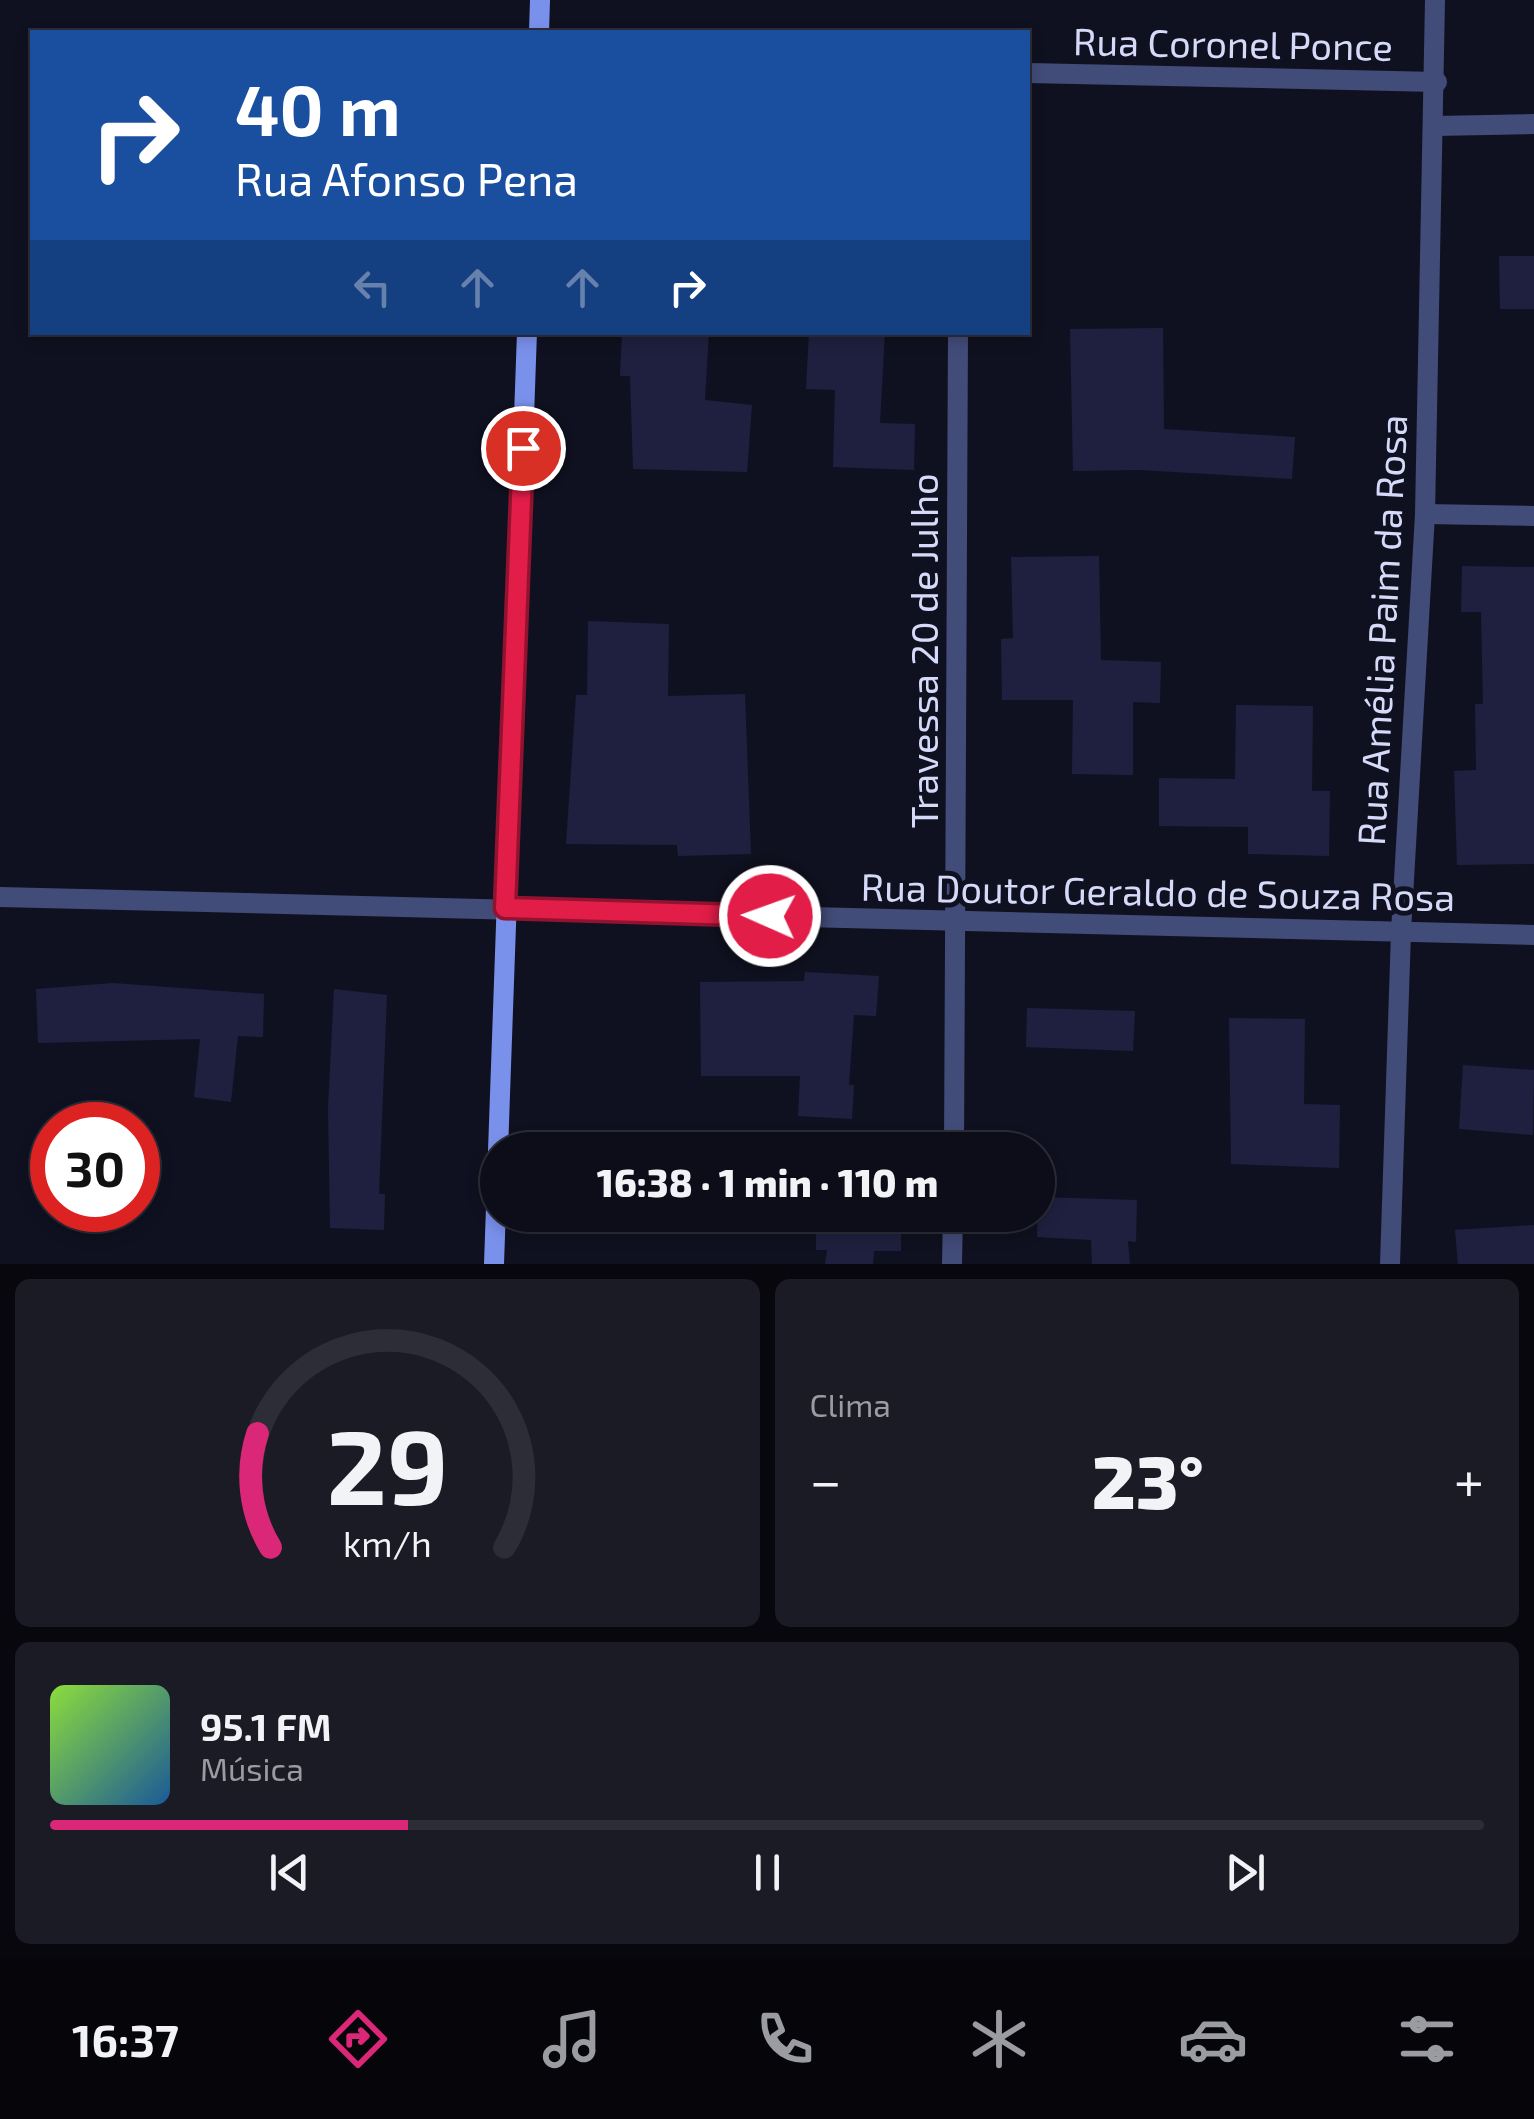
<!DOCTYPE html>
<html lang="es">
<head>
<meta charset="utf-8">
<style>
	:root { --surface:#0c0d18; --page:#1a1b25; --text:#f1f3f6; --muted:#9a9ca2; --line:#2c2d37; --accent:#db2777 }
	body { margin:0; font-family:"Exo 2",sans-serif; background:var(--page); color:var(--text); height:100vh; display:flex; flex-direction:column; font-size:38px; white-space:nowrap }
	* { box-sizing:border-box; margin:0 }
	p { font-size:32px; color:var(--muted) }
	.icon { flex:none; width:55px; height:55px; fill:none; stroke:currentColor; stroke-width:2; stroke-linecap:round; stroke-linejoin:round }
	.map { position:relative; height:1264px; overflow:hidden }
	.side { display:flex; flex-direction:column; gap:15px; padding:15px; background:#07070d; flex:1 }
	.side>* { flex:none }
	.banner { position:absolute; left:30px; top:30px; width:1000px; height:305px; border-radius:0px; box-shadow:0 5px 15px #0003,0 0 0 2px var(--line); background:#1a4fa0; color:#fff; overflow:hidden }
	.speed { position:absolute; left:30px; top:1102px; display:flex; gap:20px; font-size:50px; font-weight:700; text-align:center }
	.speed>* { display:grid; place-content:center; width:130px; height:130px; border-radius:50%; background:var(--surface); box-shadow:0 5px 15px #0003,0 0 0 2px var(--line); line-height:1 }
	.speed .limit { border:15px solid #d22; background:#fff; color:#111 }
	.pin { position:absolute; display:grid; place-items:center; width:85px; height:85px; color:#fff; margin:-42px; border:5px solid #fff; border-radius:50%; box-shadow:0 2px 10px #0007 }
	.me { position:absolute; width:110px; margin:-55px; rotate:272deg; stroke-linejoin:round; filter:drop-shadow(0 0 8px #0008) }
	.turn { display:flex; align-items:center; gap:35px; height:210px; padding:0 40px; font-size:45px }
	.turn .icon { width:130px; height:130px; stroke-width:2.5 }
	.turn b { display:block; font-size:70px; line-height:85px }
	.lanes { display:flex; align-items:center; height:95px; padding:0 40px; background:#0003; justify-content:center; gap:50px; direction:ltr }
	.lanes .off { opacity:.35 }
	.big { font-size:75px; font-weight:800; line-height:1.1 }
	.side .widget { flex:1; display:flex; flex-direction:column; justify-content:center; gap:15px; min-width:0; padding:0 35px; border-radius:15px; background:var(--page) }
	.side .dial { align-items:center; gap:0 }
	.dial svg { height:260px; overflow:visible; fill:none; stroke:var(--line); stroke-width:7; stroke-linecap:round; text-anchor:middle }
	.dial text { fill:var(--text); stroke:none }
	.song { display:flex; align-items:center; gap:30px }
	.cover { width:120px; height:120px; border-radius:15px; background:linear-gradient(135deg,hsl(90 70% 55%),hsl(210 70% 35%)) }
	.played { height:10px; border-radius:5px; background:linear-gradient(90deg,var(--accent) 25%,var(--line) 25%) }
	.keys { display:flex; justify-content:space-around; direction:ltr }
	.heat { display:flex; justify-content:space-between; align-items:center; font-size:55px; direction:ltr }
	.side .tiles { flex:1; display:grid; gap:15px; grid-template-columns:1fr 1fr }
	.widget:last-child { grid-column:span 2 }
	.trip { position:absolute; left:480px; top:1132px; width:575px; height:100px; border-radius:50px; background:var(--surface); box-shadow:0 5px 15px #0003,0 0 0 2px var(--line); font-weight:800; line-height:100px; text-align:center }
	.menu { display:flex; height:160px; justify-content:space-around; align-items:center; background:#05050a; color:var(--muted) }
	.menu .icon { width:70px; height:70px }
	.menu .selected { color:var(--accent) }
	.menu b { font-size:45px; color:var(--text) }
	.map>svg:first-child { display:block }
</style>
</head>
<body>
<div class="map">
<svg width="1534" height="1264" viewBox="0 0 1534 1264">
	<rect width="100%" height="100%" fill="#101120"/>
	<!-- building -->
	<g fill="#1f203f">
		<path d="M 1499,256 L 1534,256 L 1534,309 L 1500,309 Z"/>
		<path d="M 1163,328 L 1164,429 L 1295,437 L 1292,479 L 1140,470 L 1073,471 L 1070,329 Z"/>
		<path d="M 622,332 L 709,332 L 705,400 L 752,405 L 747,472 L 633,469 L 630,376 L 620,376 Z"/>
		<path d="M 809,332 L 885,332 L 880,423 L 915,424 L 914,470 L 833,467 L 835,390 L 806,389 Z"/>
		<path d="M 1099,556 L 1101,660 L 1161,662 L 1160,703 L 1133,702 L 1133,775 L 1072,774 L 1073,700 L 1002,700 L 1001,639 L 1013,638 L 1011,557 Z"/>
		<path d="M 1462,566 L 1534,567 L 1534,864 L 1457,865 L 1454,771 L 1476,770 L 1475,704 L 1483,704 L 1481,612 L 1461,612 Z"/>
		<path d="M 588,621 L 669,624 L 668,696 L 745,694 L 751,854 L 678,856 L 677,845 L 566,844 L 576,695 L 587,695 Z"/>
		<path d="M 1236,705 L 1313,706 L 1312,791 L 1330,791 L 1329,856 L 1248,854 L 1248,827 L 1159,826 L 1159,778 L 1235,779 Z"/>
		<path d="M 805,972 L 879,976 L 876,1016 L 854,1015 L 849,1085 L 854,1085 L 852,1119 L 798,1116 L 800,1076 L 701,1076 L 700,982 L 804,981 Z"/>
		<path d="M 113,983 L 264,994 L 263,1037 L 238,1036 L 231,1102 L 194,1097 L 200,1039 L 38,1043 L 36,989 Z"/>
		<path d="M 334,989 L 387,995 L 379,1194 L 385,1194 L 384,1230 L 330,1228 L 328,1108 Z"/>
		<path d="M 1027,1008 L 1135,1011 L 1133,1051 L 1026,1047 Z"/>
		<path d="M 1229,1018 L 1305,1019 L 1304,1104 L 1340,1105 L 1339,1168 L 1231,1164 Z"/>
		<path d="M 1463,1065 L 1534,1070 L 1533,1135 L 1459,1129 Z"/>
		<path d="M 1038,1197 L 1137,1200 L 1136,1242 L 1128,1241 L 1130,1264 L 1092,1264 L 1091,1240 L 1037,1237 Z"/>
		<path d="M 816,1215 L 901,1215 L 901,1251 L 874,1251 L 873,1264 L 825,1264 L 827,1250 L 816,1250 Z"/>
		<path d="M 1534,1225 L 1534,1264 L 1458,1264 L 1455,1230 Z"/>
	</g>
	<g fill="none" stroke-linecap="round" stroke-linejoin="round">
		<!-- street -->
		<g stroke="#424c79" stroke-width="20">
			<path d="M 1028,73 L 1437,82"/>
			<path d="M 1435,126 L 1534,124"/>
			<path d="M 1425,514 L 1534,516"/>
			<path d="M 0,897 L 1534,935"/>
			<path d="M 954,1150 L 958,332"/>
			<path d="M 952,1264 L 953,1215"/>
			<path d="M 1390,1264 L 1401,932 L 1425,514 L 1435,0"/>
		</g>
		<!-- secondary -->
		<g stroke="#7a91ec" stroke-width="20">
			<path d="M 539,32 L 540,0"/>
			<path d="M 494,1264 L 527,332"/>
		</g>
	</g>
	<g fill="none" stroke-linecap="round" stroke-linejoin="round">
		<!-- route casing -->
		<g stroke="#92132f" stroke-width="25">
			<path id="route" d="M 523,448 L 505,908 L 770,916"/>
		</g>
		<!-- route -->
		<use href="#route" stroke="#e11d48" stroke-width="18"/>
	</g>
	<g text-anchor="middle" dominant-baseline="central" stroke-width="10" stroke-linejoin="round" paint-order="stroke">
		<!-- street labels -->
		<g font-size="38" fill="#d6daf9" stroke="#101120">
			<text transform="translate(1233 43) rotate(1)">Rua Coronel Ponce</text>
			<text transform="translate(1381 630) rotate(-87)">Rua Amélia Paim da Rosa</text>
			<text transform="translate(923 651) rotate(-90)">Travessa 20 de Julho</text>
			<text transform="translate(1158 891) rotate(1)">Rua Doutor Geraldo de Souza Rosa</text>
		</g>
	</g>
</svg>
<div class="speed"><div class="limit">30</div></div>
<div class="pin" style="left:523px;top:448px;background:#d93025"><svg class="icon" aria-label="arrive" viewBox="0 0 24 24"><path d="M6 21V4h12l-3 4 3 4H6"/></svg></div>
<svg class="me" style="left:770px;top:916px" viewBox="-20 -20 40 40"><circle r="17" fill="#e11d48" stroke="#fff" stroke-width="3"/><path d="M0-11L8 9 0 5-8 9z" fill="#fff"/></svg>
<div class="trip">16:38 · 1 min · 110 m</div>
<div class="banner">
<div class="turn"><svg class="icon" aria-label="right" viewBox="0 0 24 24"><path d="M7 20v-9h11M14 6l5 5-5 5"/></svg><div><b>40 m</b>Rua Afonso Pena</div></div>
<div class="lanes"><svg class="icon off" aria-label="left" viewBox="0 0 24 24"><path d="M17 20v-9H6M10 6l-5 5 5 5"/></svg><svg class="icon off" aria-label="ahead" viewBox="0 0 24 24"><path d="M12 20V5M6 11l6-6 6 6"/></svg><svg class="icon off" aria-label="ahead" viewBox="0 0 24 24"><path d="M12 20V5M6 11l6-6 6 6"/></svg><svg class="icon" aria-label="right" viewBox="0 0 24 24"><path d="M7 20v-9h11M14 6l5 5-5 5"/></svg></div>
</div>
</div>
<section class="side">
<div class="tiles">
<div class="widget dial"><svg viewBox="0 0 100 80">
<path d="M14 69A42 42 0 1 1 86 69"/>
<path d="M14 69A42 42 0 0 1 10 34" stroke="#db2777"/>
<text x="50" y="56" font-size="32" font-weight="700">29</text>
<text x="50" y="72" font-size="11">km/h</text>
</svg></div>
<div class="widget"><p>Clima</p>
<div class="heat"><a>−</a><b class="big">23°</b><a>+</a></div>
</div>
<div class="widget">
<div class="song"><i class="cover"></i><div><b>95.1 FM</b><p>Música</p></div></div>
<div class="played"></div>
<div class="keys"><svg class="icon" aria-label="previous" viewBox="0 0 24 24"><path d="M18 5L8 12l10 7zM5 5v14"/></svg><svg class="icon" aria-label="pause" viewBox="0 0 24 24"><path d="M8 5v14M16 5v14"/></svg><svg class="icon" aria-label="next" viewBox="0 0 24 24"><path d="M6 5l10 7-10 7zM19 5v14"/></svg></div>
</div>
</div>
</section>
<nav class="menu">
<b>16:37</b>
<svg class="icon selected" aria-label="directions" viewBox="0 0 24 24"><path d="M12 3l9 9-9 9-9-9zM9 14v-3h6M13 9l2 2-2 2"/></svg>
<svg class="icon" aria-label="music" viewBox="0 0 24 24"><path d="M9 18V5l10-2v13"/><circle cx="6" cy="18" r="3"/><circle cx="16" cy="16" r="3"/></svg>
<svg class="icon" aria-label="phone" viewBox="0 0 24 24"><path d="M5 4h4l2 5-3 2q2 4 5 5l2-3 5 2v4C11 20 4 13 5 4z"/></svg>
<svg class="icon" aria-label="climate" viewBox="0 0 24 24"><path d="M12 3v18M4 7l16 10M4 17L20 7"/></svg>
<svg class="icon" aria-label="car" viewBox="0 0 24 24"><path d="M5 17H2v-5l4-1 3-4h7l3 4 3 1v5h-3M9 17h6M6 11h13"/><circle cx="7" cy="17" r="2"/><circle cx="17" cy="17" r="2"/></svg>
<svg class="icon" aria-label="filters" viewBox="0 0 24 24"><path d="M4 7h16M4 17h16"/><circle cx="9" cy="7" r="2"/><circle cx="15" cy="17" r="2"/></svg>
</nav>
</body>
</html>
